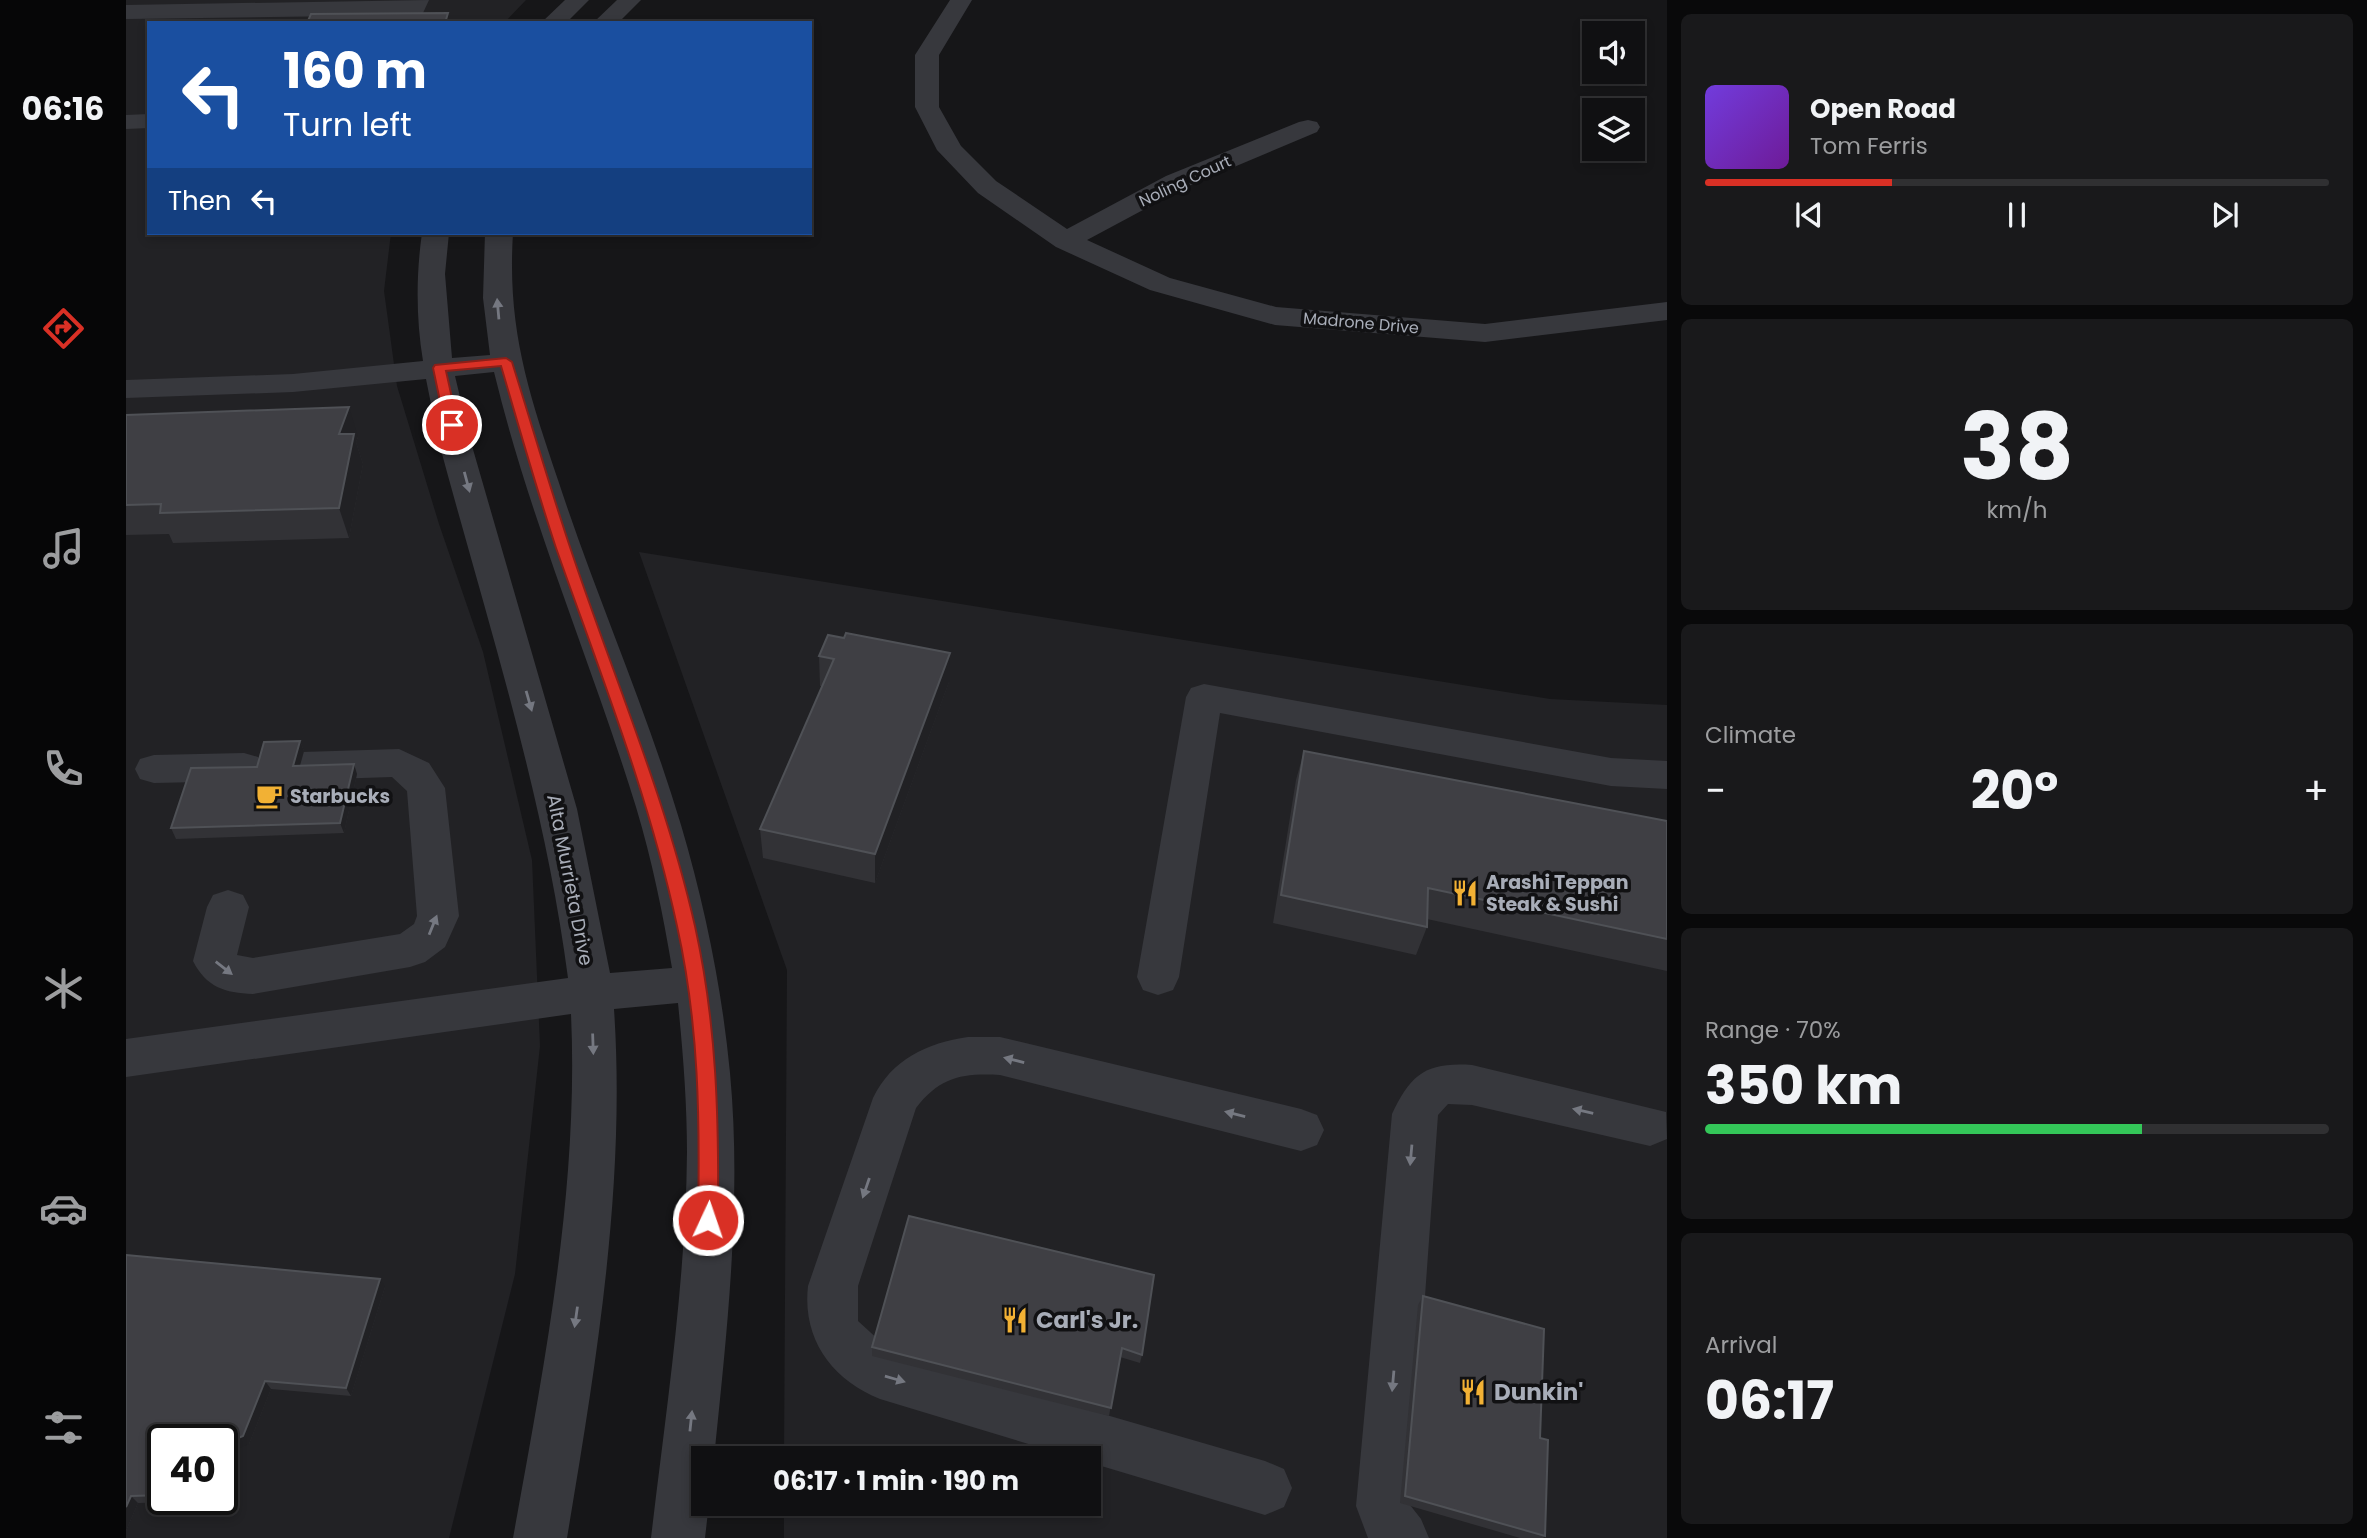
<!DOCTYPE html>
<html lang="en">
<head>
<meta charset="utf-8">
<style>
	:root { --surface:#101012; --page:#19191b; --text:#f1f3f6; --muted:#9c9d9f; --line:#303032; --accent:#d93025 }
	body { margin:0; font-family:Poppins,sans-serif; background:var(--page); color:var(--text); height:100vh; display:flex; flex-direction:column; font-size:26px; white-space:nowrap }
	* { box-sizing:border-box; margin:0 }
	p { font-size:23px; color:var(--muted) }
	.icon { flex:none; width:38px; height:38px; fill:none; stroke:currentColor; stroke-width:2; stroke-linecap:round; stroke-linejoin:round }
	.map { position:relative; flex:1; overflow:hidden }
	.drawer { display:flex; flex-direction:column; gap:14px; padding:14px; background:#09090a; width:700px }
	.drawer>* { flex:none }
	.hud { position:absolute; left:21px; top:21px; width:665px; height:214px; border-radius:0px; box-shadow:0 4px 10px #0003,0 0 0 2px var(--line); background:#1a4fa0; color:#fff; overflow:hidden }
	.tools { position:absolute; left:1456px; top:21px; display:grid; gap:14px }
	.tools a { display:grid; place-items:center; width:63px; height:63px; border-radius:0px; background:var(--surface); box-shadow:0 4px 10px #0003,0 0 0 2px var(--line); font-size:35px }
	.speed { position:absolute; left:21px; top:1424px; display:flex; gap:14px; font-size:35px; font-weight:700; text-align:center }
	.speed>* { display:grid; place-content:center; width:91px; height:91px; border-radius:50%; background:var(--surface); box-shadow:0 4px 10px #0003,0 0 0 2px var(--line); line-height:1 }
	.speed .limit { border:4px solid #111; border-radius:10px; background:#fff; color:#111 }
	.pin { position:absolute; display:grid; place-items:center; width:60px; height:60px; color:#fff; margin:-30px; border:4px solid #fff; border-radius:50%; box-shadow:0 2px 7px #0007 }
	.me { position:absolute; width:77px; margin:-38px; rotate:3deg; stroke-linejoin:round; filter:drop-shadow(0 0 5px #0008) }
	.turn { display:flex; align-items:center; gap:24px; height:147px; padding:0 21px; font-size:32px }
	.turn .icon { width:91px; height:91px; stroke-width:2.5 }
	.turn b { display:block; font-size:49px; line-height:60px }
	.then { display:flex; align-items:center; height:66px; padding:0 21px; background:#0003; gap:14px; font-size:26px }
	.big { font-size:52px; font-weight:700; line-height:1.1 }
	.drawer .widget { flex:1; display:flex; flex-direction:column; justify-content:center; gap:10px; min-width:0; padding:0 24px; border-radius:10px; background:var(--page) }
	.drawer .dial { align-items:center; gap:0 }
	.dial b { font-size:91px; line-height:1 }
	.song { display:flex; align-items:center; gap:21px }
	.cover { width:84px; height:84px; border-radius:10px; background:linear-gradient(135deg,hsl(260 70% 55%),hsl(280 70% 35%)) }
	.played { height:7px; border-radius:4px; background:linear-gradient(90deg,var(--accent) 30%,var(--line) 30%) }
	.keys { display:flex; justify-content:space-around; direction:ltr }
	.heat { display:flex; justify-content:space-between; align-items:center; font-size:38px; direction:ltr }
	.charge { height:10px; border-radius:5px; background:linear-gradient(90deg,#34c759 70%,var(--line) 0) }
	.trip { position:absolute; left:565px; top:1446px; width:410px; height:70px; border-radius:0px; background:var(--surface); box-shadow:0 4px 10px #0003,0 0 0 2px var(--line); font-weight:700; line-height:70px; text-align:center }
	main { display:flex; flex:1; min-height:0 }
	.tab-bar { display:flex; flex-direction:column; width:126px; justify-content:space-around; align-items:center; background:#060607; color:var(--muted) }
	.tab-bar .icon { width:49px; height:49px }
	.tab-bar .current { color:var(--accent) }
	.tab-bar b { font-size:32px; color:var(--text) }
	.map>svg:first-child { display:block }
</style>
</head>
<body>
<main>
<nav class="tab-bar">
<b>06:16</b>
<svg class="icon current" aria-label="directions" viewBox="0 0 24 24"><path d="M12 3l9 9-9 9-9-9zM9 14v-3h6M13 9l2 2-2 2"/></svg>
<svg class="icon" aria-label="music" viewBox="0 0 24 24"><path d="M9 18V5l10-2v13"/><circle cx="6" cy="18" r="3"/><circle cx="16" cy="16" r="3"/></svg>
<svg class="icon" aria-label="phone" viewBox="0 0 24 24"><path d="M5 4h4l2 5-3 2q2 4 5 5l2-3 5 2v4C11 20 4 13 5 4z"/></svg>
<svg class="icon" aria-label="climate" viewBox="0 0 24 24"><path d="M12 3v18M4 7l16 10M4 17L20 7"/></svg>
<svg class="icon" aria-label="car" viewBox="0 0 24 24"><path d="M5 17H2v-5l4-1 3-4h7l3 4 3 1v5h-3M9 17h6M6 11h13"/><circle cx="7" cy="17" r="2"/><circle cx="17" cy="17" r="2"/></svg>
<svg class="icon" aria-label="filters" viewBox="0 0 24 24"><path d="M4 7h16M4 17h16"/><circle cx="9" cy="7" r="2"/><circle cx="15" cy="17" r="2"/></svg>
</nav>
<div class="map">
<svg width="1541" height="1538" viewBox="0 0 1541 1538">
	<rect width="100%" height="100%" fill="#161618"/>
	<!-- built -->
	<g fill="#222225" fill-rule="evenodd">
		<path d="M 0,0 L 400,0 L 378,23 L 23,23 L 23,233 L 265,233 L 258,291 L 271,386 L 313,524 L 357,652 L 406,860 L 414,1046 L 389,1274 L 323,1538 L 0,1538 ZM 37,1440 L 96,1440 L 96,1500 L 37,1500 Z"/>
		<path d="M 513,552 L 1424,699 L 1541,705 L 1541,1538 L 658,1538 L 658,1503 L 962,1503 L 962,1458 L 658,1458 L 661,970 Z"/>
	</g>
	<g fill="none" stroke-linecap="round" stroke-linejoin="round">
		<!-- minor -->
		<g fill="#37383d" fill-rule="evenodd">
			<path d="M 303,0 L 297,13 L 289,15 L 0,19 L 0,5 Z"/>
			<path d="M 439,0 L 463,0 L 440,23 L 415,23 Z"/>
			<path d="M 491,0 L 515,0 L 492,23 L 467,23 Z"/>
			<path d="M 824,0 L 846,0 L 813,55 L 813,107 L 835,146 L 870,181 L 941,229 L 1040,176 L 1173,122 L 1182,120 L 1191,122 L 1194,127 L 1191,132 L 1058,188 L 961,240 L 1044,278 L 1150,307 L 1359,324 L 1541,302 L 1541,320 L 1359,342 L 1149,325 L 1024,290 L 930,247 L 852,193 L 811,150 L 789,107 L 789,55 Z"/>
			<path d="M 23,114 L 23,128 L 0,129 L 0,115 Z"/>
			<path d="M 296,233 L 323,233 L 319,274 L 326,358 L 364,355 L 357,298 L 359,233 L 387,233 C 381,328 402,391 432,480 C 470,596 520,708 555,825 C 579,906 596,989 604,1073 C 616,1201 601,1331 588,1458 L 578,1458 L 578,1503 L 583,1503 L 579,1538 L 525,1538 C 540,1410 560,1281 561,1152 C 561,1102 557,1053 552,1003 L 488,1009 C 500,1186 470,1364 441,1538 L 387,1538 C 418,1366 453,1189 445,1014 L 0,1077 L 0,1039 L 442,978 C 418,794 360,618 312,439 L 300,379 L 167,392 L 0,398 L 0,380 L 167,374 L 297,361 C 290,319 290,275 296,233 ZM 368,372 C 404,521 465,661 510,807 C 526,860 537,914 546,968 L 484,973 L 451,809 L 344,439 L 329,376 Z"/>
			<path d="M 1078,684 L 1485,758 L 1541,761 L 1541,789 L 1485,786 L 1094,713 L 1053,977 L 1047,990 L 1032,995 L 1017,990 L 1011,977 L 1060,697 L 1065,688 Z"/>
			<path d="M 273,749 L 303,763 L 319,788 L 333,916 L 319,947 L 299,962 L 284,967 L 127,994 C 99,993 80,987 67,961 L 81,907 L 87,895 L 102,890 L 117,895 L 123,907 L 111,955 L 127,958 L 274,934 L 288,924 L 291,916 L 281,791 L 266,777 L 176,780 L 162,776 L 157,766 L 162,756 L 176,752 Z"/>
			<path d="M 118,753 L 132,757 L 137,767 L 132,777 L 118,781 L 28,783 L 14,779 L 9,769 L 14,759 L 28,755 Z"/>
			<path d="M 842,1037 L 874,1037 L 1175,1109 L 1191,1115 L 1198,1130 L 1191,1145 L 1175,1151 L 874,1075 C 836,1073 814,1077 790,1108 L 732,1286 L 732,1321 L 767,1353 L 1139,1461 L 1158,1469 L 1166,1488 L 1158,1507 L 1139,1515 L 962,1462 L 962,1458 L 949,1458 L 754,1399 C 706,1380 676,1339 682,1286 L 747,1098 C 766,1059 801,1043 842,1037 Z"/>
			<path d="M 1346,1065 L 1540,1112 L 1541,1139 L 1524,1146 L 1346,1105 L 1322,1104 L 1312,1115 L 1284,1505 L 1295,1519 L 1303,1538 L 1242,1538 L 1230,1506 L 1266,1114 C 1285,1074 1300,1062 1346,1065 Z"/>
		</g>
	</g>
	<!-- wall -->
	<g fill="#323236">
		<path d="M 0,415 L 232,437 L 230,442 L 237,464 L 223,538 L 47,543 L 43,534 L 0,535 Z"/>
		<path d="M 693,656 L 823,682 L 749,883 L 637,858 L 634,829 L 697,686 L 694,686 Z"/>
		<path d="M 174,741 L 178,751 L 174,766 L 231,774 L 218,833 L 50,839 L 45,828 Z"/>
		<path d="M 1178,751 L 1541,821 L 1541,971 L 1301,919 L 1301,927 L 1290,955 L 1147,923 L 1170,780 Z"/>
		<path d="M 783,1216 L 1016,1355 L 1014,1363 L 994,1357 L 983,1416 L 746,1356 L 746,1347 Z"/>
		<path d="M 0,1255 L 259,1287 L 225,1396 L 145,1389 L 123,1444 L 37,1440 L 37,1500 L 55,1500 L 54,1502 L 12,1503 L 0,1531 Z"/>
		<path d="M 1297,1296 L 1414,1438 L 1419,1536 L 1417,1538 L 1394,1538 L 1274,1503 L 1292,1305 Z"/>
	</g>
	<!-- shaded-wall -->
	<g fill="#212124">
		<path d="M 322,13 L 324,23 L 319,23 Z"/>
		<path d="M 223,407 L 232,437 L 230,442 L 237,464 L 223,538 L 213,508 L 213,434 Z"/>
		<path d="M 824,653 L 823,682 L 749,883 L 749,854 Z"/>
		<path d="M 174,741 L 178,751 L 171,776 L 167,766 Z"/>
		<path d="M 228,764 L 231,774 L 218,833 L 214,823 Z"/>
		<path d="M 254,1279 L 259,1287 L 225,1396 L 220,1388 Z"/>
		<path d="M 139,1381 L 145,1389 L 123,1444 L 96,1455 L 96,1445 Z"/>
		<path d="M 5,1496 L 12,1503 L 0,1531 L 0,1507 Z"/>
	</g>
	<!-- building -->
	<g fill="#3f3f44" stroke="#4f5156" stroke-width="2">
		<path d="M 322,13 L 319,23 L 181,23 L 185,14 Z"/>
		<path d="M 223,407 L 213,434 L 228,434 L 213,508 L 34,513 L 35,504 L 0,505 L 0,415 Z"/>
		<path d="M 720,633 L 824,653 L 749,854 L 634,829 L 708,659 L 693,656 L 702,635 L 718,638 Z"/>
		<path d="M 174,741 L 167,766 L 228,764 L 214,823 L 45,828 L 65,768 L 131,767 L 138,742 Z"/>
		<path d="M 1178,751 L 1541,821 L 1541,939 L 1302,888 L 1301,927 L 1155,895 Z"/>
		<path d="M 783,1216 L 1028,1275 L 1016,1355 L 996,1348 L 985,1408 L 746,1347 Z"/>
		<path d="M 0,1255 L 254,1279 L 220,1388 L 139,1381 L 117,1436 L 96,1445 L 96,1440 L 37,1440 L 37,1495 L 5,1496 L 0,1507 Z"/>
		<path d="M 1297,1296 L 1418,1329 L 1414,1438 L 1422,1440 L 1419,1536 L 1279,1496 Z"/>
	</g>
	<!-- one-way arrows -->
	<defs><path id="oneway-solid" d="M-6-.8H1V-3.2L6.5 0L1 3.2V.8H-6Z" transform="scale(1.75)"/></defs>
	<g fill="#757881">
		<use href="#oneway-solid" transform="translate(372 309) rotate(-95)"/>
		<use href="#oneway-solid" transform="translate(341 482) rotate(75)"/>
		<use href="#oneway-solid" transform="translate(403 701) rotate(74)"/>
		<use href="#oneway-solid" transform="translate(307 925) rotate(-68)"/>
		<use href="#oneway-solid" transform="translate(98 968) rotate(38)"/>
		<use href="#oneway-solid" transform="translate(467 1044) rotate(88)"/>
		<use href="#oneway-solid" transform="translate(888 1060) rotate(-166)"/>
		<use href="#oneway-solid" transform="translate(1457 1111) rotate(-167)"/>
		<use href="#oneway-solid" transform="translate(1109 1114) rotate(-166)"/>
		<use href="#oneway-solid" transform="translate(1285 1155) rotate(95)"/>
		<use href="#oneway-solid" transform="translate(740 1188) rotate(109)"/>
		<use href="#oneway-solid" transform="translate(450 1317) rotate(98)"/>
		<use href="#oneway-solid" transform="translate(769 1379) rotate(16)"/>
		<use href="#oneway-solid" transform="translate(1267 1381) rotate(95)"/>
		<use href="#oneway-solid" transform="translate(565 1421) rotate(-84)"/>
	</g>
	<!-- route -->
	<path fill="#d93025" stroke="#8d1f18" stroke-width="2" d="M 380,358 L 386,362 C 405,422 423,484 443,544 C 485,671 539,794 569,926 C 591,1025 593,1119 592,1220 L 589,1227 L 582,1229 L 575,1227 L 572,1220 C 574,1119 573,1025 551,926 C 523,796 474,673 430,548 C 410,488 393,427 375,366 L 320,371 L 332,425 L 326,428 L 319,425 L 307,368 L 309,365 Z"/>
	<!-- icons -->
	<defs>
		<g id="cafe-bare" transform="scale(2.1)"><path d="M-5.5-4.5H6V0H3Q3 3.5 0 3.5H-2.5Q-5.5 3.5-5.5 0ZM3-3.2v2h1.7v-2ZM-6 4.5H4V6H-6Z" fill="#f2b134" stroke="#111113" stroke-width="2.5" paint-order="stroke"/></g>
		<g id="restaurant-bare" transform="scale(2.1)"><path d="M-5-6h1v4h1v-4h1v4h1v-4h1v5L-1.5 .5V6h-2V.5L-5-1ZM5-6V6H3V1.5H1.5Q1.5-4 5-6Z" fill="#f2b134" stroke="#111113" stroke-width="2.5" paint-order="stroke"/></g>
	</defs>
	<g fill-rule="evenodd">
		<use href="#cafe-bare" x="143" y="796"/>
		<use href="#restaurant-bare" x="1339" y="893"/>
		<use href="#restaurant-bare" x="889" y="1320"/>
		<use href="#restaurant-bare" x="1347" y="1392"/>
	</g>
	<g text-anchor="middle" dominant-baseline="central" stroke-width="7" stroke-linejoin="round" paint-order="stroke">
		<!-- far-street labels -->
		<g font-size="16" fill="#a8adb8" stroke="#111113">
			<text transform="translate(1059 181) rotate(-25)">Noling Court</text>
			<text transform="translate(1235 323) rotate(5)">Madrone Drive</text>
		</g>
		<!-- poi labels -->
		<g font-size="19" font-weight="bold" fill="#a8adb8" stroke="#111113" text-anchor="start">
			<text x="164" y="796">Starbucks</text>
			<text x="1360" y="882">Arashi Teppan<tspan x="1360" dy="22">Steak &amp; Sushi</tspan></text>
		</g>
		<!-- street labels -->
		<g font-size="19" fill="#a8adb8" stroke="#111113">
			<text transform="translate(444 880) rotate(79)">Alta Murrieta Drive</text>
		</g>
		<!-- near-poi labels -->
		<g font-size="23" font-weight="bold" fill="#a8adb8" stroke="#111113" text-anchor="start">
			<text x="910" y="1320">Carl's Jr.</text>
			<text x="1368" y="1392">Dunkin'</text>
		</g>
	</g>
</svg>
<div class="tools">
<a><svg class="icon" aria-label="sound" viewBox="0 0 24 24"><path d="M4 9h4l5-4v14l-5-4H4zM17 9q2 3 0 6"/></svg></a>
<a><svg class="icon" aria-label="layers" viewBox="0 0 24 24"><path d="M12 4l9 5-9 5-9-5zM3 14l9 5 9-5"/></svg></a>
</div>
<div class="speed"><div class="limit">40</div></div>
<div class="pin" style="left:326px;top:425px;background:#d93025"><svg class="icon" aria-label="arrive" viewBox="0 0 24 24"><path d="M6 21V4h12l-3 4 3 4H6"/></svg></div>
<svg class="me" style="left:582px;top:1220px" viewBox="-20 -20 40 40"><circle r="17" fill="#d93025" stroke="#fff" stroke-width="3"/><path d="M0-11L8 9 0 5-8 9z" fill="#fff"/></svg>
<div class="trip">06:17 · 1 min · 190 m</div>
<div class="hud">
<div class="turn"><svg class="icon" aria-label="left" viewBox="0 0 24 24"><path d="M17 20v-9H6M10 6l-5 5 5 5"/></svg><div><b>160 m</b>Turn left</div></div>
<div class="then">Then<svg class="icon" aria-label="left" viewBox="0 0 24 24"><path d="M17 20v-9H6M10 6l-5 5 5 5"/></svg></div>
</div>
</div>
<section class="drawer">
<div class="widget">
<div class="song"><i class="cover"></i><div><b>Open Road</b><p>Tom Ferris</p></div></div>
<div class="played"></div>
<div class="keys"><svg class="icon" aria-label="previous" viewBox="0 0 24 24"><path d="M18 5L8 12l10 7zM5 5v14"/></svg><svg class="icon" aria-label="pause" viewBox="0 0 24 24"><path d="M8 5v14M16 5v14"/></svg><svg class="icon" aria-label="next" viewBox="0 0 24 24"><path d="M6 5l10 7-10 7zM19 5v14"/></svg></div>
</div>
<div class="widget dial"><b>38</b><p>km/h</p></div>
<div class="widget"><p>Climate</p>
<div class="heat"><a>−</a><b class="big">20°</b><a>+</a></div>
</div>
<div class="widget"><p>Range · 70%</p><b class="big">350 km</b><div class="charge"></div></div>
<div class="widget"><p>Arrival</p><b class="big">06:17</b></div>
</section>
</main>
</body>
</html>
